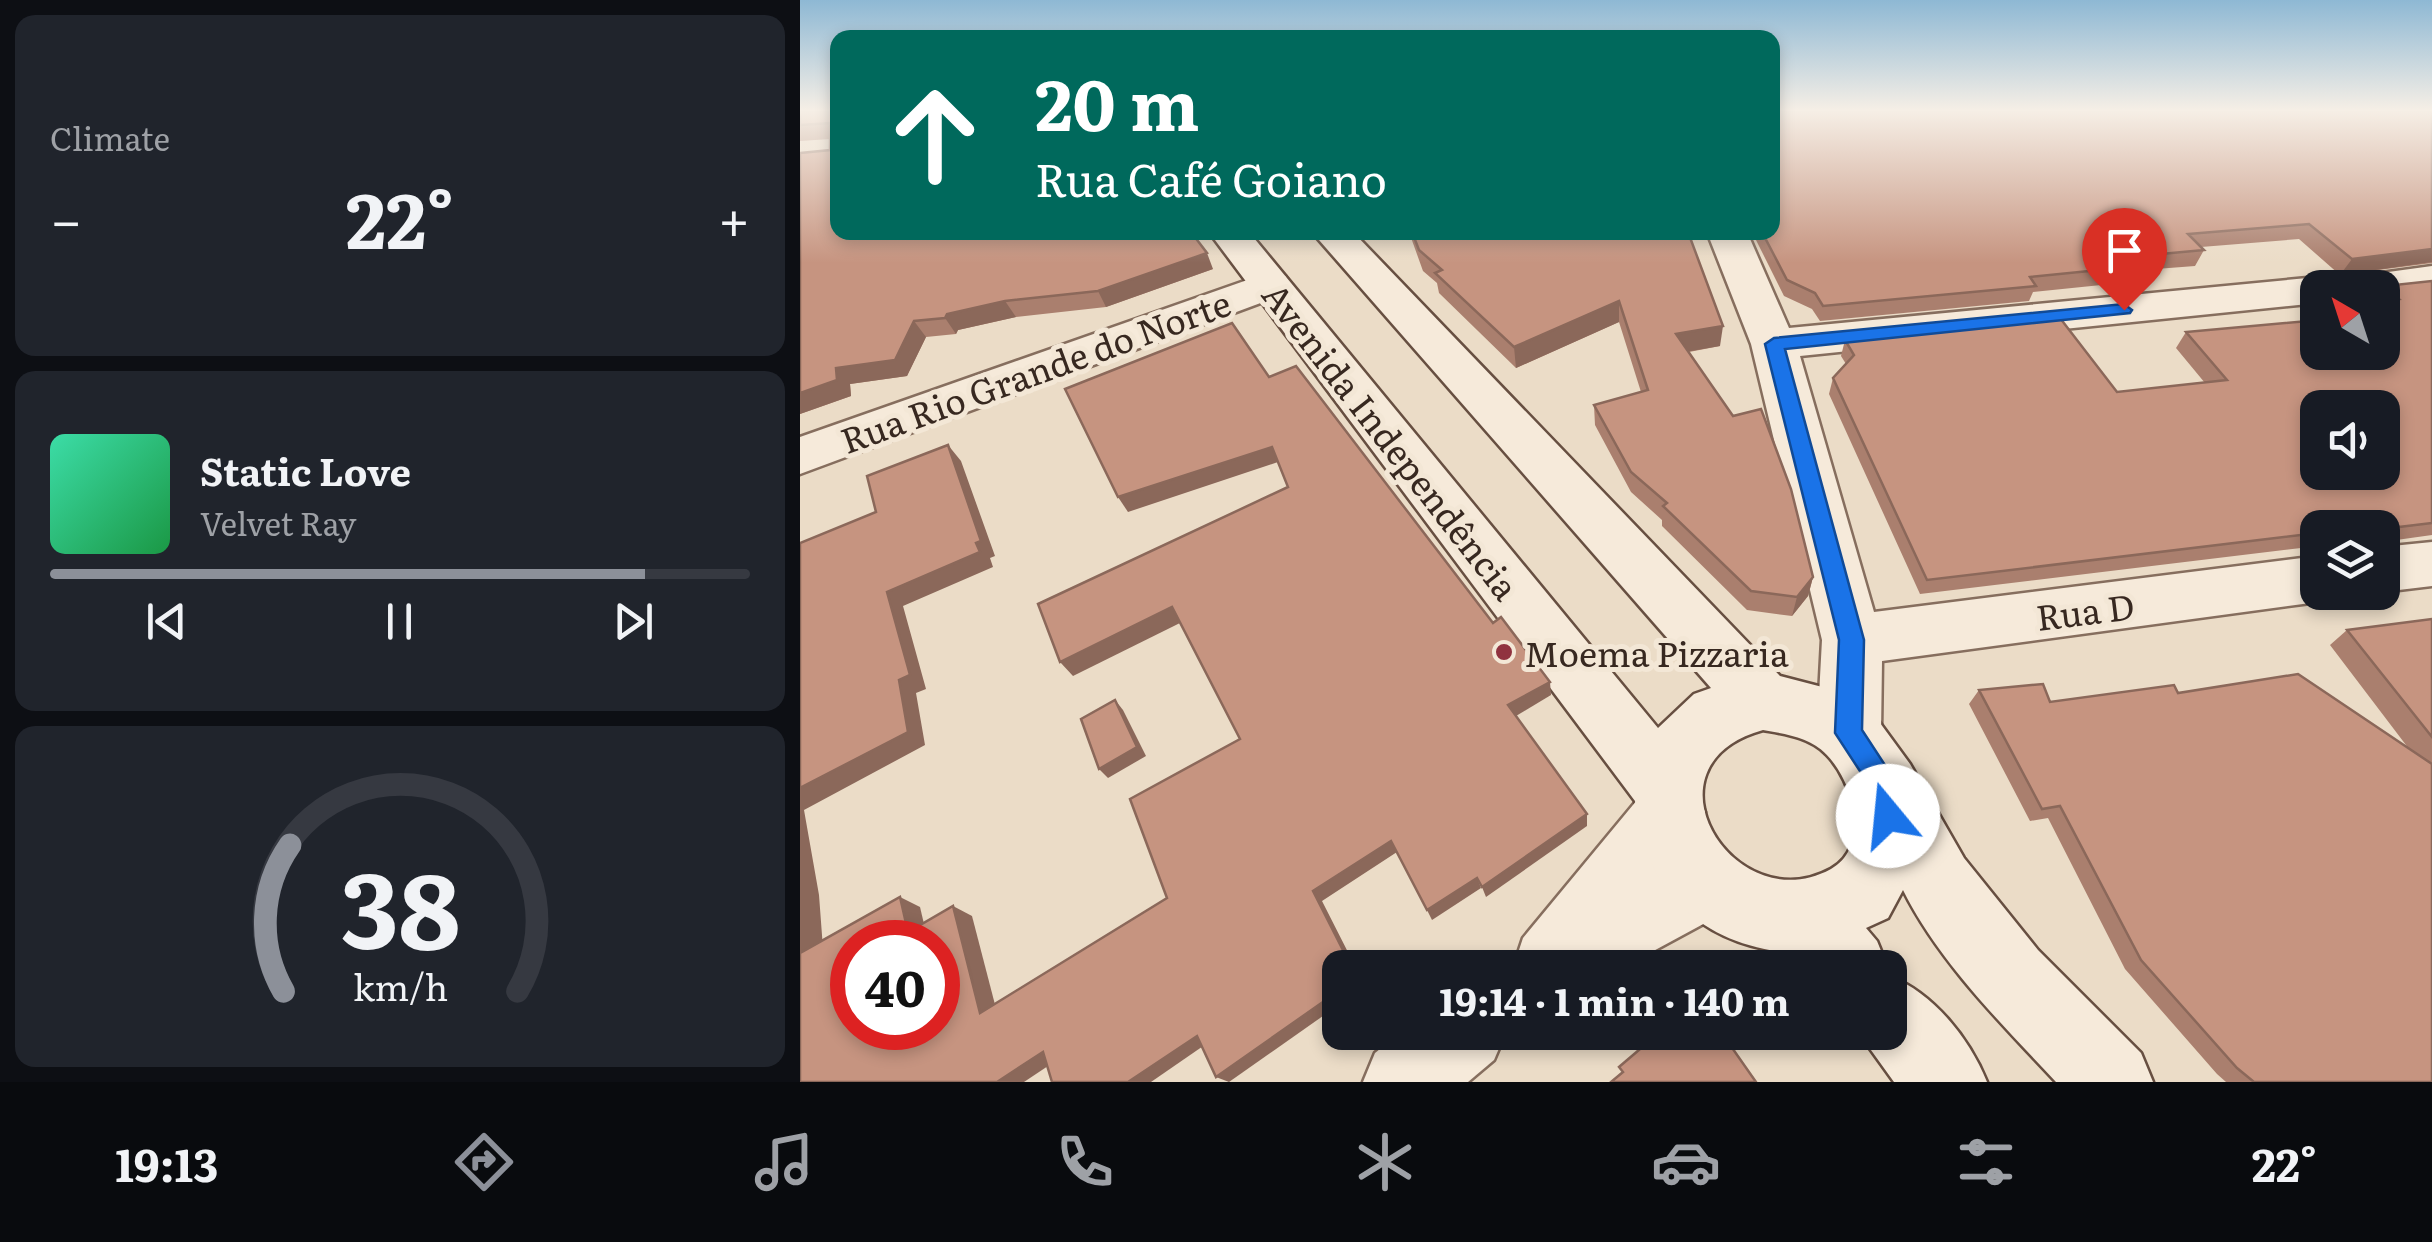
<!DOCTYPE html>
<html lang="en">
<head>
<meta charset="utf-8">
<style>
	:root { --surface:#171b24; --page:#20242c; --text:#f1f3f6; --muted:#9ea1a6; --line:#363941; --accent:#8c9099 }
	body { margin:0; font-family:Literata,serif; background:var(--page); color:var(--text); height:100vh; display:flex; flex-direction:column; font-size:38px; white-space:nowrap }
	* { box-sizing:border-box; margin:0 }
	p { font-size:32px; color:var(--muted) }
	.icon { flex:none; width:55px; height:55px; fill:none; stroke:currentColor; stroke-width:2; stroke-linecap:round; stroke-linejoin:round }
	.map { position:relative; flex:1; overflow:hidden }
	.side { display:flex; flex-direction:column; gap:15px; padding:15px; background:#0d0f14; width:800px }
	.side>* { flex:none }
	.top-card { position:absolute; left:30px; top:30px; width:950px; height:210px; border-radius:20px; box-shadow:0 5px 15px #0003; background:#00695c; color:#fff; overflow:hidden }
	.needle { width:65px; rotate:321deg }
	.fabs { position:absolute; left:1500px; top:270px; display:grid; gap:20px }
	.fabs a { display:grid; place-items:center; width:100px; height:100px; border-radius:20px; background:var(--surface); box-shadow:0 5px 15px #0003; font-size:50px }
	.speed { position:absolute; left:30px; top:920px; display:flex; gap:20px; font-size:50px; font-weight:700; text-align:center }
	.speed>* { display:grid; place-content:center; width:130px; height:130px; border-radius:50%; background:var(--surface); box-shadow:0 5px 15px #0003; line-height:1 }
	.speed .limit { border:15px solid #d22; background:#fff; color:#111 }
	.pin { position:absolute; display:grid; place-items:center; width:85px; height:85px; color:#fff; margin:-102px -42px; border-radius:50% 50% 50% 0; rotate:-45deg; box-shadow:0 0 10px #0007 }
	.pin .icon { rotate:45deg }
	.me { position:absolute; width:110px; margin:-55px; rotate:343deg; stroke-linejoin:round; filter:drop-shadow(0 0 8px #0008) }
	.turn { display:flex; align-items:center; gap:35px; height:210px; padding:0 40px; font-size:45px }
	.turn .icon { width:130px; height:130px; stroke-width:2.5 }
	.turn b { display:block; font-size:70px; line-height:85px }
	.big { font-size:75px; font-weight:700; line-height:1.1 }
	.side .widget { flex:1; display:flex; flex-direction:column; justify-content:center; gap:15px; min-width:0; padding:0 35px; border-radius:20px; background:var(--page) }
	.side .dial { align-items:center; gap:0 }
	.dial svg { height:260px; overflow:visible; fill:none; stroke:var(--line); stroke-width:7; stroke-linecap:round; text-anchor:middle }
	.dial text { fill:var(--text); stroke:none }
	.song { display:flex; align-items:center; gap:30px }
	.cover { width:120px; height:120px; border-radius:15px; background:linear-gradient(135deg,hsl(160 70% 55%),hsl(140 70% 35%)) }
	.played { height:10px; border-radius:5px; background:linear-gradient(90deg,var(--accent) 85%,var(--line) 85%) }
	.keys { display:flex; justify-content:space-around; direction:ltr }
	.heat { display:flex; justify-content:space-between; align-items:center; font-size:55px; direction:ltr }
	.trip { position:absolute; left:522px; top:950px; width:585px; height:100px; border-radius:20px; background:var(--surface); box-shadow:0 5px 15px #0003; font-weight:700; line-height:100px; text-align:center }
	.tab-bar { display:flex; height:160px; justify-content:space-around; align-items:center; background:#090b0e; color:var(--muted) }
	.tab-bar .icon { width:70px; height:70px }
	.tab-bar .on { color:var(--accent) }
	.tab-bar b { font-size:45px; color:var(--text) }
	main { display:flex; flex:1; min-height:0 }
	.map>svg:first-child { display:block }
</style>
</head>
<body>
<main>
<section class="side">
<div class="widget"><p>Climate</p>
<div class="heat"><a>−</a><b class="big">22°</b><a>+</a></div>
</div>
<div class="widget">
<div class="song"><i class="cover"></i><div><b>Static Love</b><p>Velvet Ray</p></div></div>
<div class="played"></div>
<div class="keys"><svg class="icon" aria-label="previous" viewBox="0 0 24 24"><path d="M18 5L8 12l10 7zM5 5v14"/></svg><svg class="icon" aria-label="pause" viewBox="0 0 24 24"><path d="M8 5v14M16 5v14"/></svg><svg class="icon" aria-label="next" viewBox="0 0 24 24"><path d="M6 5l10 7-10 7zM19 5v14"/></svg></div>
</div>
<div class="widget dial"><svg viewBox="0 0 100 80">
<path d="M14 69A42 42 0 1 1 86 69"/>
<path d="M14 69A42 42 0 0 1 16 24" stroke="#8c9099"/>
<text x="50" y="56" font-size="32" font-weight="700">38</text>
<text x="50" y="72" font-size="11">km/h</text>
</svg></div>
</section>
<div class="map">
<svg width="1632" height="1082" viewBox="0 0 1632 1082">
	<rect width="100%" height="100%" fill="#ebdcc7"/>
	<g fill="none" stroke-linecap="round" stroke-linejoin="round">
		<!-- street casing -->
		<g stroke="#866e5e" stroke-width="5">
			<g id="street">
				<path d="M 907,232 L 947,232 L 989,328 L 1518,277 L 1530,280 L 1632,266 L 1632,292 L 1582,297 L 1582,288 L 1518,288 L 1518,303 L 1000,356 L 1074,612 L 1518,556 L 1518,592 L 1540,592 L 1538,595 L 1518,602 L 1082,661 L 1081,733 L 1072,754 L 1049,763 L 1026,754 L 1017,733 L 1022,640 L 951,344 Z"/>
				<path d="M 470,272 L 485,276 L 491,285 L 485,294 L 0,474 L 0,437 Z"/>
				<path d="M 1632,542 L 1632,586 L 1582,592 L 1582,547 Z"/>
				<path d="M 871,779 L 895,788 L 905,812 L 895,836 L 878,858 L 905,847 L 931,857 L 941,883 L 931,909 L 822,968 L 713,968 L 723,938 L 847,788 Z"/>
				<path d="M 601,1032 L 706,1032 L 694,1060 L 668,1082 L 563,1082 L 575,1053 Z"/>
			</g>
		</g>
		<!-- secondary casing -->
		<g stroke="#674f41" stroke-width="5">
			<g id="secondary">
				<path d="M 409,232 L 449,232 L 858,728 L 894,694 L 911,688 L 512,232 L 553,232 L 980,676 L 1030,689 L 1072,712 L 1110,764 L 1164,858 L 1238,950 L 1341,1053 L 1353,1082 L 1256,1082 C 1201,1023 1139,962 1103,890 L 1088,918 L 1066,928 L 1077,941 L 1088,968 L 1001,968 L 989,953 C 899,943 845,891 835,801 ZM 963,730 C 985,734 1010,737 1026,754 C 1053,781 1072,846 1031,869 C 934,922 836,765 963,730 Z"/>
				<path d="M 1090,976 C 1134,994 1169,1038 1187,1082 L 1094,1082 L 1058,1032 L 1090,1032 Z"/>
			</g>
		</g>
		<!-- street -->
		<use href="#street" fill="#f6eada" fill-rule="evenodd"/>
		<!-- secondary -->
		<use href="#secondary" fill="#f6eada" fill-rule="evenodd"/>
	</g>
	<!-- wall -->
	<g fill="#aa7f6e">
		<path d="M 0,111 L 413,269 L 306,307 L 216,317 L 158,330 L 156,334 L 126,337 L 107,376 L 50,384 L 51,396 L 0,414 L 30,139 L 0,141 Z"/>
		<path d="M 1632,111 L 1632,263 L 1540,275 L 1499,239 L 1401,247 L 1404,250 L 1395,266 L 1356,269 L 1350,280 L 1233,292 L 1229,301 L 1020,321 L 1012,309 L 984,296 L 952,232 L 972,232 Z"/>
		<path d="M 609,232 L 888,232 L 920,346 L 889,352 L 1013,577 L 1008,596 L 992,616 L 947,610 L 862,526 L 862,520 L 831,492 L 795,425 L 794,405 L 841,392 L 819,322 L 716,368 L 639,293 L 637,283 L 623,271 Z"/>
		<path d="M 1572,276 L 1595,285 L 1632,281 L 1632,535 L 1582,542 L 1582,528 L 1518,528 L 1518,546 L 1120,594 L 1029,394 L 1033,378 L 1046,364 L 1041,356 L 1045,340 L 1317,392 L 1405,383 L 1376,348 L 1386,332 L 1582,352 L 1582,288 L 1563,288 Z"/>
		<path d="M 1632,619 L 1632,1082 L 1426,1082 L 1417,1074 L 1325,969 L 1248,818 L 1230,821 L 1169,704 L 1179,690 L 1250,702 L 1378,693 L 1609,749 L 1530,645 L 1547,630 Z"/>
	</g>
	<!-- shaded-wall -->
	<g fill="#8b685a">
		<path d="M 1632,249 L 1632,262 L 1540,275 L 1552,259 Z"/>
		<path d="M 407,253 L 413,269 L 306,307 L 298,291 Z"/>
		<path d="M 205,301 L 216,317 L 158,330 L 156,334 L 145,318 L 147,314 Z"/>
		<path d="M 819,301 L 819,322 L 716,368 L 714,347 Z"/>
		<path d="M 114,321 L 126,337 L 107,376 L 50,384 L 51,396 L 0,414 L 0,393 L 36,368 Z"/>
		<path d="M 923,326 L 920,346 L 874,354 L 876,334 Z"/>
		<path d="M 148,445 L 161,461 L 195,556 L 190,558 L 193,567 L 103,606 L 126,689 L 116,693 L 125,745 L 4,810 L 19,895 L 24,962 L 0,953 L 0,788 L 99,680 L 87,592 Z"/>
		<path d="M 472,447 L 478,462 L 328,512 L 318,497 Z"/>
		<path d="M 1013,577 L 1008,596 L 992,616 L 997,597 Z"/>
		<path d="M 372,607 L 382,622 L 273,676 L 260,662 Z"/>
		<path d="M 750,682 L 751,695 L 711,719 L 708,705 Z"/>
		<path d="M 315,700 L 323,710 L 346,756 L 308,778 L 299,769 Z"/>
		<path d="M 787,814 L 787,826 L 686,897 L 682,887 Z"/>
		<path d="M 591,841 L 597,852 L 522,901 L 556,968 L 552,968 L 513,891 Z"/>
		<path d="M 677,878 L 681,888 L 632,920 L 627,910 Z"/>
		<path d="M 100,897 L 120,907 L 128,941 L 108,932 Z"/>
		<path d="M 153,906 L 172,916 L 199,1020 L 180,1013 Z"/>
		<path d="M 540,990 L 540,1004 L 429,1082 L 416,1077 Z"/>
		<path d="M 397,1036 L 409,1042 L 351,1082 L 328,1082 Z"/>
		<path d="M 243,1052 L 260,1058 L 224,1082 L 197,1082 Z"/>
	</g>
	<!-- building -->
	<g fill="#c69480" stroke="#8b685a" stroke-width="2.5" fill-rule="evenodd">
		<path d="M 0,111 L 38,111 L 38,232 L 391,232 L 407,253 L 298,291 L 205,301 L 147,314 L 145,318 L 114,321 L 95,360 L 36,368 L 37,380 L 0,393 L 0,153 L 30,150 L 30,123 L 0,125 Z"/>
		<path d="M 972,111 L 1632,111 L 1632,249 L 1552,259 L 1509,224 L 1388,234 L 1404,250 L 1350,255 L 1359,264 L 1230,277 L 1236,286 L 1023,306 L 1015,293 L 987,280 L 962,232 L 972,232 Z"/>
		<path d="M 612,232 L 888,232 L 923,326 L 876,334 L 933,416 L 961,409 L 991,489 L 1013,577 L 997,597 L 951,591 L 863,506 L 867,503 L 831,472 L 794,405 L 848,390 L 819,301 L 714,347 L 635,273 L 642,270 L 619,250 Z"/>
		<path d="M 1572,276 L 1590,276 L 1595,285 L 1632,281 L 1632,523 L 1582,529 L 1582,528 L 1569,526 L 1518,528 L 1518,533 L 1127,580 L 1033,378 L 1054,355 L 1045,340 L 1260,318 L 1317,392 L 1427,380 L 1386,332 L 1518,320 L 1518,352 L 1582,352 L 1582,301 L 1599,299 ZM 1518,408 L 1582,408 L 1582,472 L 1518,472 Z"/>
		<path d="M 432,323 L 469,377 L 496,366 L 693,623 L 701,617 L 750,682 L 708,705 L 787,814 L 682,887 L 677,878 L 627,910 L 591,841 L 513,891 L 552,968 L 540,968 L 540,990 L 416,1077 L 397,1036 L 328,1082 L 252,1082 L 243,1052 L 197,1082 L 0,1082 L 0,947 L 0,953 L 100,897 L 108,932 L 153,906 L 180,1013 L 367,898 L 330,799 L 440,739 L 372,607 L 260,662 L 238,604 L 488,487 L 472,447 L 318,497 L 265,389 ZM 52,942 L 138,942 L 138,1028 L 52,1028 Z"/>
		<path d="M 148,445 L 181,541 L 176,543 L 180,552 L 87,592 L 110,675 L 99,680 L 108,732 L 0,788 L 0,543 L 76,512 L 67,476 Z"/>
		<path d="M 1632,619 L 1632,737 L 1547,630 Z"/>
		<path d="M 1498,674 L 1632,764 L 1632,1082 L 1454,1082 L 1437,1068 L 1341,960 L 1260,806 L 1242,809 L 1179,690 L 1243,684 L 1250,702 L 1374,685 L 1378,693 Z"/>
		<path d="M 315,700 L 337,747 L 299,769 L 281,719 Z"/>
		<path d="M 860,1032 L 921,1032 L 956,1082 L 811,1082 L 823,1072 L 819,1067 Z"/>
	</g>
	<!-- sky -->
	<linearGradient id="sky" x2="0" y2="1"><stop stop-color="#8eb8d4"/><stop offset="0.42" stop-color="#f6efe6"/><stop offset="1" stop-color="#f6efe6" stop-opacity="0"/></linearGradient>
	<rect width="1632" height="263" fill="url(#sky)"/>
	<!-- route -->
	<path fill="#1a73e8" stroke="#114b97" stroke-width="2.5" d="M 1324,304 L 1332,310 L 1330,313 L 985,349 L 1064,640 L 1062,730 L 1100,788 L 1102,816 L 1098,825 L 1088,829 L 1078,825 L 1073,791 L 1035,733 L 1039,640 L 965,344 L 974,338 Z"/>
	<!-- markers -->
	<circle fill="#90323f" stroke="#f3e7d6" stroke-width="4" cx="704" cy="652" r="10"/>
	<g text-anchor="middle" dominant-baseline="central" stroke-width="10" stroke-linejoin="round" paint-order="stroke">
		<!-- street labels -->
		<g font-size="35" fill="#372820" stroke="#f3e7d6">
			<text transform="translate(235 370) rotate(-20)">Rua Rio Grande do Norte</text>
			<text transform="translate(592 440) rotate(52)">Avenida Independência</text>
			<text transform="translate(1285 610) rotate(-7)">Rua D</text>
		</g>
		<!-- poi labels -->
		<g font-size="35" fill="#372820" stroke="#f3e7d6" text-anchor="start">
			<text x="724" y="652">Moema Pizzaria</text>
		</g>
	</g>
</svg>
<div class="fabs">
<a><svg class="needle" viewBox="-14 -14 28 28"><path d="M0-13l5 13h-10z" fill="#e53935"/><path d="M0 13l5-13h-10z" fill="#9ea1a6"/></svg></a>
<a><svg class="icon" aria-label="sound" viewBox="0 0 24 24"><path d="M4 9h4l5-4v14l-5-4H4zM17 9q2 3 0 6"/></svg></a>
<a><svg class="icon" aria-label="layers" viewBox="0 0 24 24"><path d="M12 4l9 5-9 5-9-5zM3 14l9 5 9-5"/></svg></a>
</div>
<div class="speed"><div class="limit">40</div></div>
<div class="pin" style="left:1324px;top:310px;background:#d93025"><svg class="icon" aria-label="arrive" viewBox="0 0 24 24"><path d="M6 21V4h12l-3 4 3 4H6"/></svg></div>
<svg class="me" style="left:1088px;top:816px" viewBox="-20 -20 40 40"><circle r="19" fill="#fff"/><path d="M0-13L10 11 0 6-10 11z" fill="#1a73e8"/></svg>
<div class="trip">19:14 · 1 min · 140 m</div>
<div class="top-card">
<div class="turn"><svg class="icon" aria-label="ahead" viewBox="0 0 24 24"><path d="M12 20V5M6 11l6-6 6 6"/></svg><div><b>20 m</b>Rua Café Goiano</div></div>
</div>
</div>
</main>
<nav class="tab-bar">
<b>19:13</b>
<svg class="icon on" aria-label="directions" viewBox="0 0 24 24"><path d="M12 3l9 9-9 9-9-9zM9 14v-3h6M13 9l2 2-2 2"/></svg>
<svg class="icon" aria-label="music" viewBox="0 0 24 24"><path d="M9 18V5l10-2v13"/><circle cx="6" cy="18" r="3"/><circle cx="16" cy="16" r="3"/></svg>
<svg class="icon" aria-label="phone" viewBox="0 0 24 24"><path d="M5 4h4l2 5-3 2q2 4 5 5l2-3 5 2v4C11 20 4 13 5 4z"/></svg>
<svg class="icon" aria-label="climate" viewBox="0 0 24 24"><path d="M12 3v18M4 7l16 10M4 17L20 7"/></svg>
<svg class="icon" aria-label="car" viewBox="0 0 24 24"><path d="M5 17H2v-5l4-1 3-4h7l3 4 3 1v5h-3M9 17h6M6 11h13"/><circle cx="7" cy="17" r="2"/><circle cx="17" cy="17" r="2"/></svg>
<svg class="icon" aria-label="filters" viewBox="0 0 24 24"><path d="M4 7h16M4 17h16"/><circle cx="9" cy="7" r="2"/><circle cx="15" cy="17" r="2"/></svg>
<b>22°</b>
</nav>
</body>
</html>
